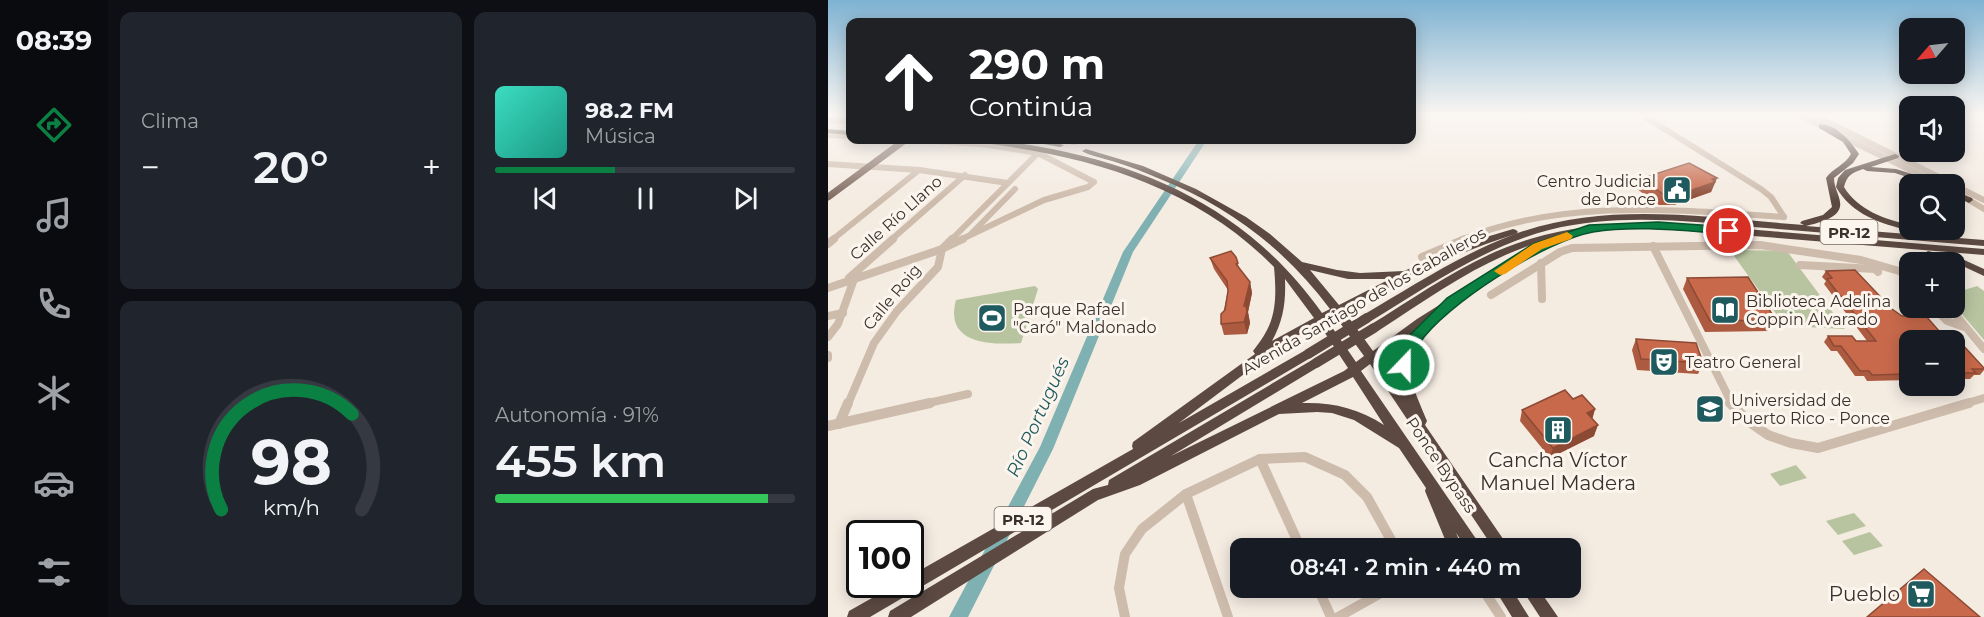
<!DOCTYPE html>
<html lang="es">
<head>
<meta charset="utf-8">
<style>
	:root { --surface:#171b24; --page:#20242c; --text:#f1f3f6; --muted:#9ea1a6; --line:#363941; --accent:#0b8043 }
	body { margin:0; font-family:Montserrat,sans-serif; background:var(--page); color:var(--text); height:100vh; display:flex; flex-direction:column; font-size:22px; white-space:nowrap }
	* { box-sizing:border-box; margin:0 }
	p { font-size:20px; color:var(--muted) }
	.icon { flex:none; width:33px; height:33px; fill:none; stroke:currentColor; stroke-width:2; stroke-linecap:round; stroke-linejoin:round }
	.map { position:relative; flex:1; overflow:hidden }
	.panel { display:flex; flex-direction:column; gap:12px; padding:12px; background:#0d0f14; width:720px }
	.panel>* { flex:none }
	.banner { position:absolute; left:18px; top:18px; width:570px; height:126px; border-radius:12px; box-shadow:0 3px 15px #0003; background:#202124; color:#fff; overflow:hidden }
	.needle { width:39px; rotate:242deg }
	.buttons { position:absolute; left:1071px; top:18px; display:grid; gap:12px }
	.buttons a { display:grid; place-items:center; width:66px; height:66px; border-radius:12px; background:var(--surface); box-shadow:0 3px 15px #0003; font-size:30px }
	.speed { position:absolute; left:18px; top:520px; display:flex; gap:12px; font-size:30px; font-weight:700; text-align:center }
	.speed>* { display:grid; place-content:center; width:78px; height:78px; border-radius:50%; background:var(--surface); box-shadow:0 3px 15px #0003; line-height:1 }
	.speed .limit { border:3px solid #111; border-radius:9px; background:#fff; color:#111 }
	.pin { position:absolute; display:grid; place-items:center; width:51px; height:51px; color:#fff; margin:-26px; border:3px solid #fff; border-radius:50%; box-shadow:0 2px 6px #0007 }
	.me { position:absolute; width:66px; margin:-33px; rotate:22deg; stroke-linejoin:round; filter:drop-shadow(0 0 4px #0008) }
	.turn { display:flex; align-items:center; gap:21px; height:126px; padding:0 24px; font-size:27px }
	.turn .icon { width:78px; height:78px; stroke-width:2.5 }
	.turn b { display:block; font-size:42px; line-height:51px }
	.big { font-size:45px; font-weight:600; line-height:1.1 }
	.panel .tile { flex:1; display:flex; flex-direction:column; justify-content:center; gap:9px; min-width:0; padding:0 21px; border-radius:12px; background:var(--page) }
	.panel .dial { align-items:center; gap:0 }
	.dial svg { height:156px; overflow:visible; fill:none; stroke:var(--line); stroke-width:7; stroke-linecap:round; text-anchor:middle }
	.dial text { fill:var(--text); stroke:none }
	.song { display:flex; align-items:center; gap:18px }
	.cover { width:72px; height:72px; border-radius:9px; background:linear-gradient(135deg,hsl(170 70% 55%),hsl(170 70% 35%)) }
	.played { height:6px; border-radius:3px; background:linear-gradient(90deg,var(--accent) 40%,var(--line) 40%) }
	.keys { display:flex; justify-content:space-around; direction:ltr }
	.heat { display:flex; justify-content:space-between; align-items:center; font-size:33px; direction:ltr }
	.charge { height:9px; border-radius:4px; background:linear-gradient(90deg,#34c759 91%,var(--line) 0) }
	.panel .tiles { flex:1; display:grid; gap:12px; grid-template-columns:repeat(2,1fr) }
	.trip { position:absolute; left:402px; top:538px; width:351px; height:60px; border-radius:12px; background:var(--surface); box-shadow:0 3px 15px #0003; font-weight:600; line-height:60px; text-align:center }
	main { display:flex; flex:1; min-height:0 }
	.dock { display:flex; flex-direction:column; width:108px; justify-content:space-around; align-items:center; background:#090b0e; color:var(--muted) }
	.dock .icon { width:42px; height:42px }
	.dock .current { color:var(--accent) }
	.dock b { font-size:27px; color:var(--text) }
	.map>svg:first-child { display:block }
</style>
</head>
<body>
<main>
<nav class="dock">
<b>08:39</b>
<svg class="icon current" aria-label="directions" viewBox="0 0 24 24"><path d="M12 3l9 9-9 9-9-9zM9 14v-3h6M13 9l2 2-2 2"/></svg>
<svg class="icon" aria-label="music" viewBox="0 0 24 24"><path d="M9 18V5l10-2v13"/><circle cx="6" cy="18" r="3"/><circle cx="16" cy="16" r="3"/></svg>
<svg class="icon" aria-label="phone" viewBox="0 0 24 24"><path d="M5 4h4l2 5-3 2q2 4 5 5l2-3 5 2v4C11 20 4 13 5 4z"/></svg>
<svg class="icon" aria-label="climate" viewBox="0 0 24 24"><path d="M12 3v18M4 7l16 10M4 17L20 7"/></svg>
<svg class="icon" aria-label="car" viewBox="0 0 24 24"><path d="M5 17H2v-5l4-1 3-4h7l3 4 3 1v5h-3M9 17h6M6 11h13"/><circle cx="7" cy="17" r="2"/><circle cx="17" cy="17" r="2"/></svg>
<svg class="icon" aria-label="filters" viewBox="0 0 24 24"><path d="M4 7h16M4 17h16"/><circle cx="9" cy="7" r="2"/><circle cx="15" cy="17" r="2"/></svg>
</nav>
<section class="panel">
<div class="tiles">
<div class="tile"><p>Clima</p>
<div class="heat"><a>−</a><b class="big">20°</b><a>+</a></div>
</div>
<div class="tile">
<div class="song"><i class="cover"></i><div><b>98.2 FM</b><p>Música</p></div></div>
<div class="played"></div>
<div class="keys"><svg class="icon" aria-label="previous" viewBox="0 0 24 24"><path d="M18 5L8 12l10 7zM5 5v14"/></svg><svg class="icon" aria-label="pause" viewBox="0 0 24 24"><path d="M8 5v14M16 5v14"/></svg><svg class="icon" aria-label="next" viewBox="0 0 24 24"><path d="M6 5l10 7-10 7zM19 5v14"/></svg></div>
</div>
<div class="tile dial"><svg viewBox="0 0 100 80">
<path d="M14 69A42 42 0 1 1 86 69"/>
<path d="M14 69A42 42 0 0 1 81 20" stroke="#0b8043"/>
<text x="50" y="56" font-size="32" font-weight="700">98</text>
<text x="50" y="72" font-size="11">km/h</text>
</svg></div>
<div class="tile"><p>Autonomía · 91%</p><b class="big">455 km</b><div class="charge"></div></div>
</div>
</section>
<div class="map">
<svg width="1156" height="617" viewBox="0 0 1156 617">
	<rect width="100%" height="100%" fill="#f4ebe1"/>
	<!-- green -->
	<g fill="#b8c4a0">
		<path d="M 910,250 L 959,251 L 1017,329 L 957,326 L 906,256 Z"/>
		<path d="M 207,286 L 210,289 L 193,343 C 162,345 116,344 128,300 Z"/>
		<path d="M 1149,286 L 1156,291 L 1156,340 L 1127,306 L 1127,293 Z"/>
		<path d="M 968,465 L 979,478 L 952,486 L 942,474 Z"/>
		<path d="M 1026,513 L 1038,526 L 1010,535 L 998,521 Z"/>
		<path d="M 1042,532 L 1055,546 L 1026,555 L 1014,541 Z"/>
	</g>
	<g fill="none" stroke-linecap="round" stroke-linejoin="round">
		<!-- river -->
		<path fill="#7fb0b2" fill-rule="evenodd" d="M 371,140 L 379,140 L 305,252 L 225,449 L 140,617 L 121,617 L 212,447 L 295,252 Z"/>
		<!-- minor-far2 -->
		<g stroke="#cdbbac" stroke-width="6">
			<path d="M 970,114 L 998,128"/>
			<path d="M 983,114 L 1125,184"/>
			<path d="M 819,118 L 933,189 L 943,197 L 956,217"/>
			<path d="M 819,118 L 832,114"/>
			<path d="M 0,120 L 22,121"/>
			<path d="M 0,135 L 22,136"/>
			<path d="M 1011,135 L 1111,184"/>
			<path d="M 88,140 L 154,144 L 210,153 L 266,182 L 260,187 L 216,200 L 132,240"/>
			<path d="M 237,140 L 247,142"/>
			<path d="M 0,164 L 91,170 L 180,183"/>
			<path d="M 1126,185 L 1156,200"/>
			<path d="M 1136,197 L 1156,209"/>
			<path d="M 142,235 L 187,189"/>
			<path d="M 4,240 L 91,170"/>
			<path d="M 63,240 L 137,175"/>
			<path d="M 123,240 L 210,153"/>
			<path d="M 633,240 C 735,198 849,210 956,217"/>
		</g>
		<!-- minor-far1 -->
		<g stroke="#cdbbac" stroke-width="8">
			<path d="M 0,244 L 6,239"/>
			<path d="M 825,246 L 904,404"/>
			<path d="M 594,257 L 637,239"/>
			<path d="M 713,263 L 714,299"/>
			<path d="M 972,265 L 1047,269 L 1050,272"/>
			<path d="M 21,278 L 65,239"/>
			<path d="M 0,288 L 114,249 L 135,239"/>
			<path d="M 663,295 L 732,252 L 744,248 L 932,245 L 1033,260 L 1071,271 L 1082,277"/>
			<path d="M 1106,308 L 1119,321 L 1136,327"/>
			<path d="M 1122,308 L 1156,349"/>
			<path d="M 0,316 L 15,313"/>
			<path d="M 0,337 L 10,324 L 26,279"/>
			<path d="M 0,355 L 0,358"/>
			<path d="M 20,404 L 46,343 L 69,311 L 110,267 L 114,249 L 124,239"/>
			<path d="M 96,404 L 140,394"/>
			<path d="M 1136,404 L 1156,398"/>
		</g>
		<!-- minor -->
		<g stroke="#cdbbac" stroke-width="10">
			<path d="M 902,403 L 920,421 L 940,435 L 963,443 L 990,448 L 1141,403"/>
			<path d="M 11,424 L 20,403"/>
			<path d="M 0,426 L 102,403"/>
			<path d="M 432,459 L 473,549"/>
			<path d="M 358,494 L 400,617"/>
			<path d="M 490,588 L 503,617"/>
			<path d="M 654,588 L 673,617"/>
			<path d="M 297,617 L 291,588 L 297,554 L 314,529 L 358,494 L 432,459 L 477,457 L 517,475 L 539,497 L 568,549"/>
			<path d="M 510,617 L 562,588"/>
		</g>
		<!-- major -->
		<path stroke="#7d675c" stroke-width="7" d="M 0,197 L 77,140"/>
		<!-- highway -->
		<g fill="#5c4a42" fill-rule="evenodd">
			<path d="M 991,124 C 1008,124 1023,141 1031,154 L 1025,163 L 1006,178 C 1006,187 1011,194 1012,202 C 1015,218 989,223 978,226 L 1156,240 L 1156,246 C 1083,240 1011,234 938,228 C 866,222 792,212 721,230 C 656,247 599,287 543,321 L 535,321 L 534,318 L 535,315 C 585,286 633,254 687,234 C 780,200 880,218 976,225 L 972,223 L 974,221 L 995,215 L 1004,207 L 998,178 C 1005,168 1017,165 1023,154 L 1015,142 L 991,128 Z"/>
			<path d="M 0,129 L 22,131 L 22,135 L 0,133 Z"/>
			<path d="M 144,140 C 176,140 207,145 238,152 C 344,175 431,224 494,313 L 502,309 C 458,250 401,206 332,179 C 316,172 301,166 284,161 C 275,158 262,156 254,151 L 258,149 L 315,166 L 368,189 L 418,217 L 442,234 L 474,262 L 509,270 L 532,273 L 576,271 L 645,241 L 685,229 L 688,230 L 690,232 L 688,234 C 626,253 573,281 516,311 L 545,351 L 589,319 L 707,245 L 716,241 C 655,258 603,297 550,331 L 542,331 L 541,328 L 542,325 C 593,294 644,256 702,239 C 781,215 862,225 942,231 C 1014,237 1085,243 1156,249 L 1156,255 C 1083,249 1011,243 938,237 C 866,231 793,221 721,239 L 726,242 L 713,249 L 608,317 L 609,320 L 608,323 C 570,362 580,375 599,421 L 597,425 L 682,549 L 666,549 L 542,364 L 533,371 L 655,549 L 639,549 L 628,533 L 635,549 L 621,549 L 597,491 L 598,488 L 571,448 L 526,420 L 504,413 L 489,412 L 451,414 L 312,485 L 270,500 L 83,617 L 60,617 L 62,611 L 265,489 L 280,485 L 281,480 L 484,360 L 492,360 L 494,363 L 492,366 L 343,456 L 516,371 L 520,368 L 491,324 L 460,341 L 351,423 L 476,351 L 484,351 L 486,354 L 484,357 L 42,617 L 19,617 L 21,611 L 67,585 L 82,585 L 82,576 L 305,449 L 304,446 L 305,442 L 427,354 L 425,351 C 430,344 435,338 439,330 C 449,311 448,289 446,267 C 366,185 258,155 147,142 ZM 482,270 L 520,279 L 562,279 L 511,305 ZM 457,279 L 486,318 L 444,341 C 455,321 458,303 457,279 ZM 507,316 L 536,356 L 528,362 L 499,320 ZM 585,333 C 570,354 568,371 577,395 L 550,358 ZM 525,377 L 556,425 C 530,408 504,402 474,403 Z"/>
			<path d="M 201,140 L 215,140 L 236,145 L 232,147 L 205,142 Z"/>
			<path d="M 1067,154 L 1071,156 L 1070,158 L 1043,167 L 1068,169 L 1110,182 L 1111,184 L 1100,184 L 1067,173 L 1039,171 L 1035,169 C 1024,173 1019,175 1016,187 C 1030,210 1056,219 1082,225 L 1082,230 L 1086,230 L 1082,231 C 1052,223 1024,215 1008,187 L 1010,178 L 1017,170 Z"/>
			<path d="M 1126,191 L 1144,198 L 1145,200 L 1141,203 L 1126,196 Z"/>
			<path d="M 1100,251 L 1134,259 L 1156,269 L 1156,276 L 1126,262 L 1097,256 L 1095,254 Z"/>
			<path d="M 666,588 L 683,588 L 701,617 L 684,617 Z"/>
			<path d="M 693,588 L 710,588 L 730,617 L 712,617 Z"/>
		</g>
		<!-- highway-bridge -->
		<g stroke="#5c4a42" stroke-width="10">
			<path d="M 480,354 L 539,318"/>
			<path d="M 488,363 L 546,328"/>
		</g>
	</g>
	<!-- wall -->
	<g fill="#ac5a40">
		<path d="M 889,178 L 883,192 L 846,205 L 831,205 L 809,189 L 812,179 Z"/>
		<path d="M 408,257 L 411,268 L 422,282 L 424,293 L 420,312 L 422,323 L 419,334 L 396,335 L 393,324 L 400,290 L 386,269 L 382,258 Z"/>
		<path d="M 998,271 L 1082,340 L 1082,380 L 1039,381 L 1036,376 L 1027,376 L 1009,351 L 1003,351 L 996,342 L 1000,336 L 1028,341 L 1039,341 L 996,284 L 998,281 L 994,277 Z"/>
		<path d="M 859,278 L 948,320 L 941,331 L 877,332 L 855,289 Z"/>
		<path d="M 808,339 L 875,363 L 870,374 L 809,370 L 804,350 Z"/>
		<path d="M 1126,343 L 1156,368 L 1156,370 L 1152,375 L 1146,375 L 1142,379 L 1126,379 Z"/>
		<path d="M 745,399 L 767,409 L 764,419 L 766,436 L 722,458 L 692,421 L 694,410 Z"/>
	</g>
	<!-- shaded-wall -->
	<g fill="#8c4a34">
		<path d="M 889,178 L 883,192 L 846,205 L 850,195 Z"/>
		<path d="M 422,282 L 424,293 L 420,312 L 422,323 L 419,334 L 416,322 L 416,306 Z"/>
		<path d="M 767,409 L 764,420 L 759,413 Z"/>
		<path d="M 770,425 L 766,436 L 722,458 L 725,448 Z"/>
	</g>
	<!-- building -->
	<g fill="#c8694b" stroke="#8c4a34" stroke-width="1.5">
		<path d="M 861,163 L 889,178 L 884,179 L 887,182 L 850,195 L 835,194 L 812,179 Z"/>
		<path d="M 403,251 L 408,257 L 410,263 L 408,264 L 422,282 L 416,306 L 418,306 L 419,312 L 416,322 L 393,324 L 393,314 L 397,310 L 400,291 L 399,281 L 382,258 Z"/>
		<path d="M 1027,270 L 1064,309 L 1074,316 L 1097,315 L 1119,340 L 1082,340 L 1082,374 L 1044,375 L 1041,371 L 1032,371 L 1013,346 L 1006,346 L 1000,336 L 1024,336 L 1028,341 L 1048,341 L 999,279 L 1004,278 L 998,271 Z"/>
		<path d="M 920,277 L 948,320 L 882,321 L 859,278 Z"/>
		<path d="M 808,339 L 868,343 L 875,363 L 813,359 Z"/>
		<path d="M 1126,343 L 1133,343 L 1156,368 L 1156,369 L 1144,369 L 1148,373 L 1126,373 Z"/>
		<path d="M 737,390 L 745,399 L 754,395 L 767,409 L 759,413 L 770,425 L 725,448 L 694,410 Z"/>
		<path d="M 1096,569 L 1152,617 L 1039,617 Z"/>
	</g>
	<!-- sky -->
	<linearGradient id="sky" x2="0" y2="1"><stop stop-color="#7eb2d2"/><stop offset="0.57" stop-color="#faf6f2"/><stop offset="1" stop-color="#faf6f2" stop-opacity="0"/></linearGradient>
	<rect width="1156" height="201" fill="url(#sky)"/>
	<!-- route -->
	<path fill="#0b8043" stroke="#07532c" stroke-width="1.5" d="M 830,222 L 901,227 L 907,231 L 901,234 C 857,231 809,225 765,232 C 719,240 616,305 591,344 C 586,351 585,361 581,369 L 571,369 L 568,365 L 579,338 L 619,298 L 705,244 L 761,225 Z"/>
	<!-- slow -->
	<path fill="#f59e0b" d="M 739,232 L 745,236 L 743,239 L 714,249 L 677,274 L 672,275 L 666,271 L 705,244 Z"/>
	<!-- icons -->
	<defs>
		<g id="civic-square" transform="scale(1.5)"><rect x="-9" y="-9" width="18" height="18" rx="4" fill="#1f5a5e" stroke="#fbf5ee"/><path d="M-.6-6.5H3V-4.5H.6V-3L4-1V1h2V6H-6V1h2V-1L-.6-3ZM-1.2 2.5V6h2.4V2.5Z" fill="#fff"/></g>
		<g id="library-square" transform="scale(1.5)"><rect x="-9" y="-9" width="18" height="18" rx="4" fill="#1f5a5e" stroke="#fbf5ee"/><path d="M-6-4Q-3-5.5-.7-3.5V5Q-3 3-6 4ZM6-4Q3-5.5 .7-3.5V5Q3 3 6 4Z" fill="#fff"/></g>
		<g id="stadium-square" transform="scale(1.5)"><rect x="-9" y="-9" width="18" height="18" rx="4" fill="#1f5a5e" stroke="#fbf5ee"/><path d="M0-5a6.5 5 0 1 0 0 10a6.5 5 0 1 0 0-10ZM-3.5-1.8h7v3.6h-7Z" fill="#fff"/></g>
		<g id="theatre-square" transform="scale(1.5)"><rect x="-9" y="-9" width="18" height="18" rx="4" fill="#1f5a5e" stroke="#fbf5ee"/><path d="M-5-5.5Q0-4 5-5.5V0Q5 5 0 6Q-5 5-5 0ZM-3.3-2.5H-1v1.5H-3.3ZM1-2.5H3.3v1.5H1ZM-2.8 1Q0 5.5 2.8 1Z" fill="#fff"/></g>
		<g id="university-square" transform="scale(1.5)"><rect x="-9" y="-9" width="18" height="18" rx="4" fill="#1f5a5e" stroke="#fbf5ee"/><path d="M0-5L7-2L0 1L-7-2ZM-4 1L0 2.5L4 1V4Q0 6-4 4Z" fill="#fff"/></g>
		<g id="building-square" transform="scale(1.5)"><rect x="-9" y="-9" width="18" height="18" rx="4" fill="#1f5a5e" stroke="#fbf5ee"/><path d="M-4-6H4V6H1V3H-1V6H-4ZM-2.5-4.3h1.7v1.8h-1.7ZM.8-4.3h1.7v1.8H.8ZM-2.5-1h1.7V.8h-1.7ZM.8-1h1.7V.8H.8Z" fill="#fff"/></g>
		<g id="supermarket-square" transform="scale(1.5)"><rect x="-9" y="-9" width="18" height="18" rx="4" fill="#1f5a5e" stroke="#fbf5ee"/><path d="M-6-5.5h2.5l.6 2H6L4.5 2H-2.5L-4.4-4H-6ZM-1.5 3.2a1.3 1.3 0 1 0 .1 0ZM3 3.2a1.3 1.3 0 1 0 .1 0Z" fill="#fff"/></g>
	</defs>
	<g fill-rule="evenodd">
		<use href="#civic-square" x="849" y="190"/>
		<use href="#library-square" x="897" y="310"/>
		<use href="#stadium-square" x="164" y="318"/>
		<use href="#theatre-square" x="836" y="362"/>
		<use href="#university-square" x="882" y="409"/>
		<use href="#building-square" x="730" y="430"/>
		<use href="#supermarket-square" x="1093" y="594"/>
	</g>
	<g text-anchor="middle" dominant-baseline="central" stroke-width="6" stroke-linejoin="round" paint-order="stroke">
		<!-- shield labels -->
		<g fill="#fbf5ee" stroke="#756b66" stroke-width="1.5">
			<rect x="992.5" y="220" width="57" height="24" rx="4.5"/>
			<rect x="166.5" y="507" width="57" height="24" rx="4.5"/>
		</g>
		<g font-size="15" font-weight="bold" fill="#3b302b">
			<text x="1021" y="232">PR-12</text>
			<text x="195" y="519">PR-12</text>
		</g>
		<!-- poi labels -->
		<g font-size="16" fill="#3b302b" stroke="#fbf5ee" text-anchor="start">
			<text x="828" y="181" text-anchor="end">Centro Judicial<tspan x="828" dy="18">de Ponce</tspan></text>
			<text x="918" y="301">Biblioteca Adelina<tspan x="918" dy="18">Coppin Alvarado</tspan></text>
			<text x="185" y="309">Parque Rafael<tspan x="185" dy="18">"Caró" Maldonado</tspan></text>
			<text x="857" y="362">Teatro General</text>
			<text x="903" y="400">Universidad de<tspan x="903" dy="18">Puerto Rico - Ponce</tspan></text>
		</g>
		<!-- street labels -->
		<g font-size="16" fill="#3b302b" stroke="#fbf5ee">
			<text transform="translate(68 218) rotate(-42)">Calle Río Llano</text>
			<text transform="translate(64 297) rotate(-50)">Calle Roig</text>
			<text transform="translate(536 301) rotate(-30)">Avenida Santiago de los Caballeros</text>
			<text transform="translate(613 465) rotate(56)">Ponce Bypass</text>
		</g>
		<!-- water labels -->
		<g font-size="18" font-style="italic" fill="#1f5a5e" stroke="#fbf5ee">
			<text transform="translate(210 417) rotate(-66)">Río Portugués</text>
		</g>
		<!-- near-poi labels -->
		<g font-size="20" fill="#3b302b" stroke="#fbf5ee">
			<text x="730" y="460">Cancha Víctor<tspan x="730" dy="23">Manuel Madera</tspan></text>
			<text x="1072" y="594" text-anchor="end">Pueblo</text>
		</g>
	</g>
</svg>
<div class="buttons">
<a><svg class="needle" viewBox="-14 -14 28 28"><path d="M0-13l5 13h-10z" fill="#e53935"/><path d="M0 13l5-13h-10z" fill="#9ea1a6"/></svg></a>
<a><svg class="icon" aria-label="sound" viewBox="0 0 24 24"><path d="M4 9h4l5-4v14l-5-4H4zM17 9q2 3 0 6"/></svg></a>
<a><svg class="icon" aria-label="search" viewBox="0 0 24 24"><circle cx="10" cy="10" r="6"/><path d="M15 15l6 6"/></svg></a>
<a>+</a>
<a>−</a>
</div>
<div class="speed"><div class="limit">100</div></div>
<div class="pin" style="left:901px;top:231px;background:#d93025"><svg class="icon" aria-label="arrive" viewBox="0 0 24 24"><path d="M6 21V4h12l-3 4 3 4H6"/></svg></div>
<svg class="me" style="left:576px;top:365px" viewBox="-20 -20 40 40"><circle r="17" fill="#0b8043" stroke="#fff" stroke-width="3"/><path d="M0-11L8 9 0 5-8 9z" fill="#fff"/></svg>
<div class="trip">08:41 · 2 min · 440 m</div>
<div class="banner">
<div class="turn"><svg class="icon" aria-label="ahead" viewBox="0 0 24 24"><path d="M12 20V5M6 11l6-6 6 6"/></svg><div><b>290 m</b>Continúa</div></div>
</div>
</div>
</main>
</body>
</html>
